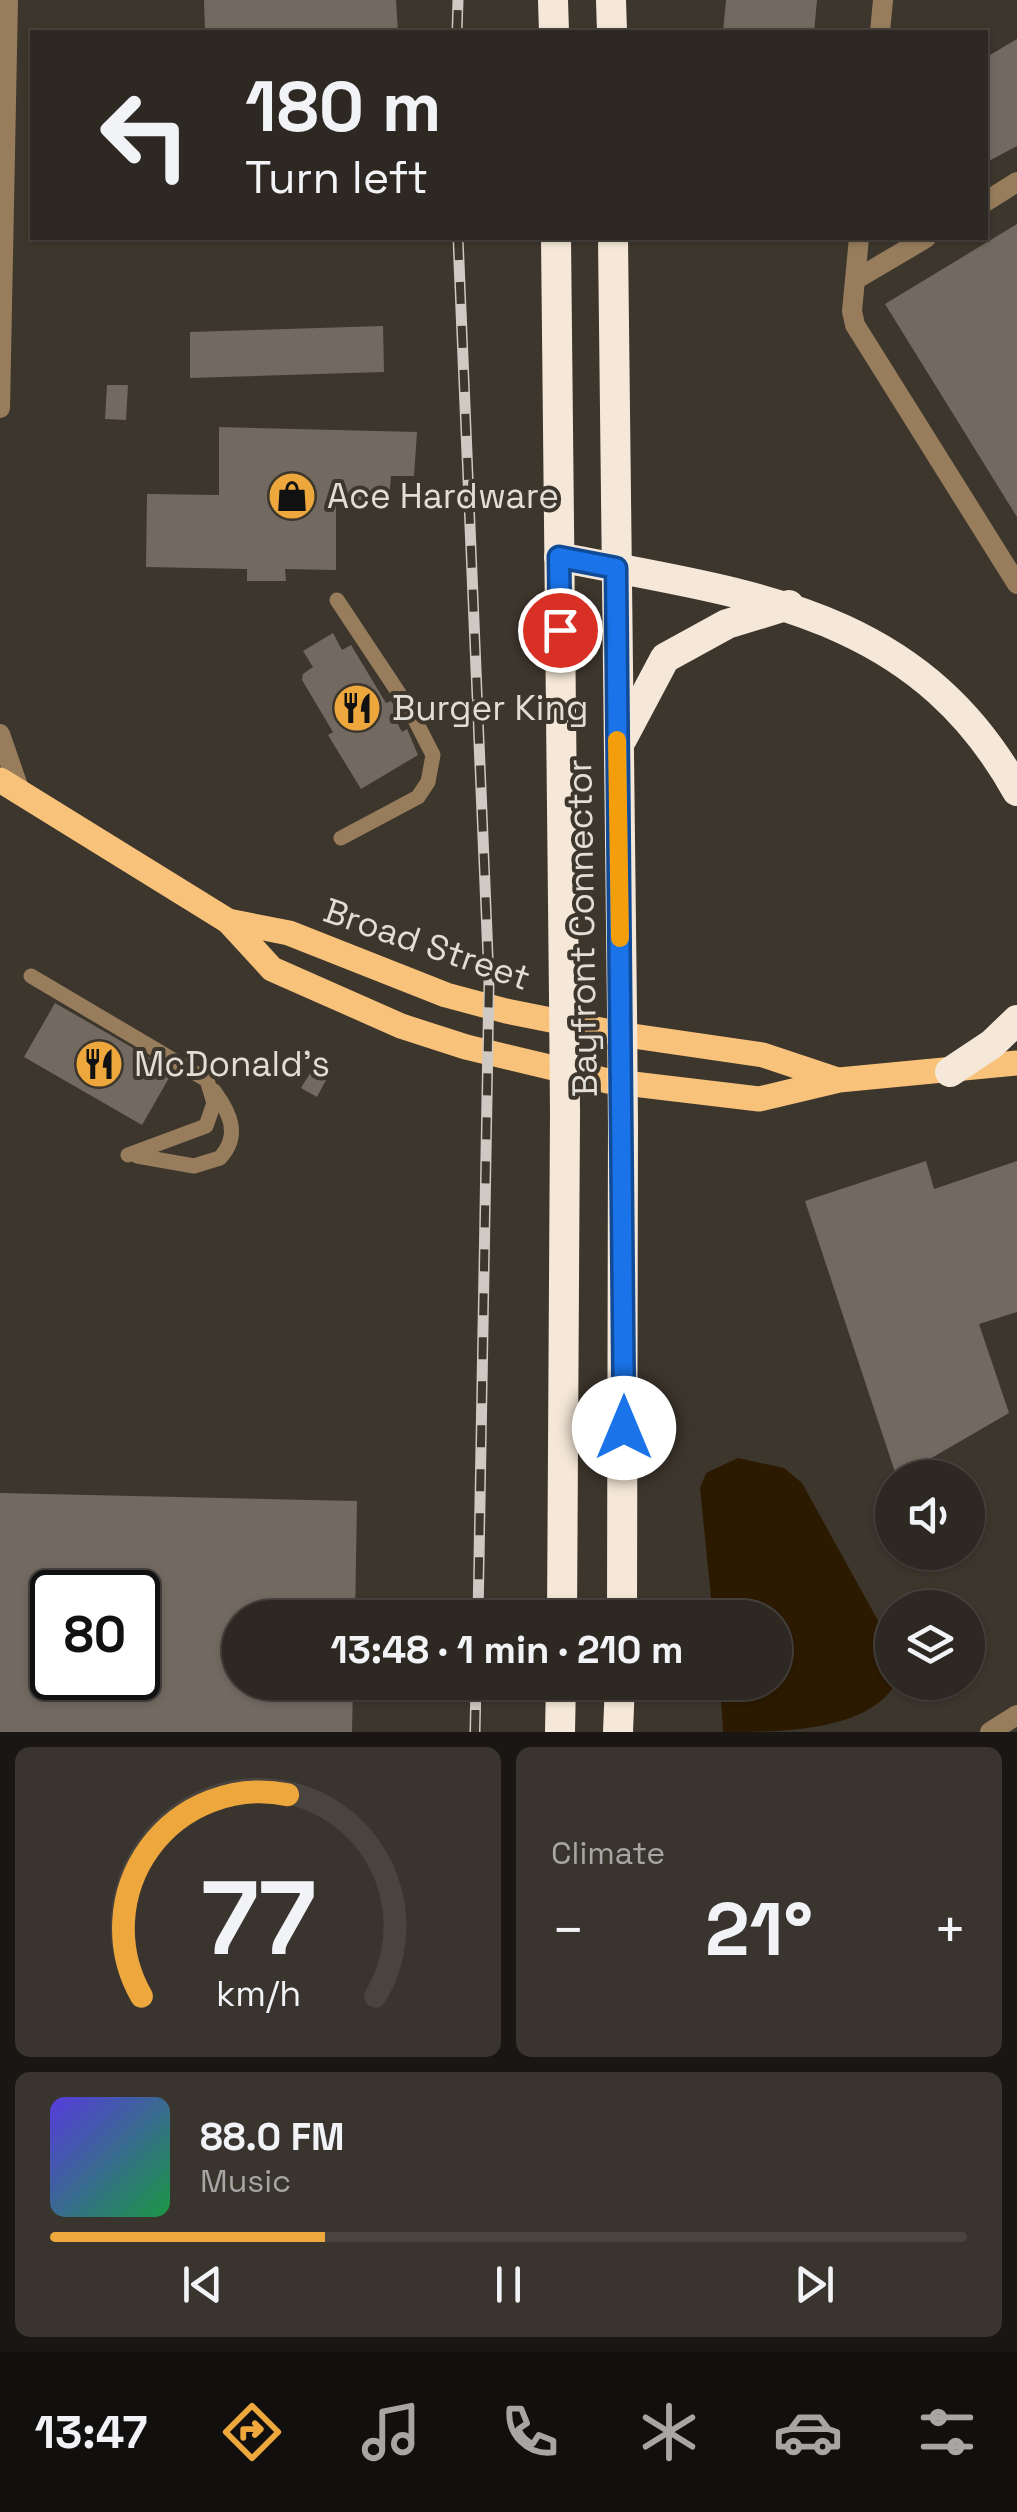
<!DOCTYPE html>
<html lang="en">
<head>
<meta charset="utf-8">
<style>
	:root { --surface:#2e2822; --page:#3a342f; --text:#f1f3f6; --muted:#a7a6a5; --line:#494440; --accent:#eea73c }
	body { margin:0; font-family:"Space Grotesk",sans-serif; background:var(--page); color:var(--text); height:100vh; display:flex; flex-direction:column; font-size:38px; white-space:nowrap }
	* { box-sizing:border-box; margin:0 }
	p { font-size:32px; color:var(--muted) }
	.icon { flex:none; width:55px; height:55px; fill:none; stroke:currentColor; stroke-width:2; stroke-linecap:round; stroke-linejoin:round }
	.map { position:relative; height:1732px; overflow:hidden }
	.sheet { display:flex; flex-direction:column; gap:15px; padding:15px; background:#191613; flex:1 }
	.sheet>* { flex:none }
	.top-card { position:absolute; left:30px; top:30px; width:958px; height:210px; border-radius:0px; box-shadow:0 2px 8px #0004,0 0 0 2px var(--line); background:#2e2822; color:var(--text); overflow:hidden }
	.tools { position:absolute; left:875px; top:1460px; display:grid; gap:20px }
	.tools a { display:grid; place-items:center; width:110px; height:110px; border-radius:50%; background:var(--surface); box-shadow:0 2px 8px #0004,0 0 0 2px var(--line); font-size:50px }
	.speed { position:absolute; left:30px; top:1570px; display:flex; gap:20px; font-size:50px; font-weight:700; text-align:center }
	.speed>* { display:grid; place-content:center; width:130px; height:130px; border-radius:50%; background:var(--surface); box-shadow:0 2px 8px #0004,0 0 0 2px var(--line); line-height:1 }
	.speed .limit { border:5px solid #111; border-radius:15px; background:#fff; color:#111 }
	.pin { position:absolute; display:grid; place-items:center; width:85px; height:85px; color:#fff; margin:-42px; border:5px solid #fff; border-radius:50%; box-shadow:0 2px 10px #0007 }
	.me { position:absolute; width:110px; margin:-55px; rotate:0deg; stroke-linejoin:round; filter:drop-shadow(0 0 8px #0008) }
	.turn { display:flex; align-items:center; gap:35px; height:210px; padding:0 50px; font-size:45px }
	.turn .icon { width:130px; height:130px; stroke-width:2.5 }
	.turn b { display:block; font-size:70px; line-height:85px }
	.big { font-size:75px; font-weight:600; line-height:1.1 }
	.sheet .widget { flex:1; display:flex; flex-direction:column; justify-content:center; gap:15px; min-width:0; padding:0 35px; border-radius:15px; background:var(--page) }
	.sheet .dial { align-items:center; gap:0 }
	.dial svg { height:260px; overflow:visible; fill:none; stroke:var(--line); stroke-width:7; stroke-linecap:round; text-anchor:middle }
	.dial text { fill:var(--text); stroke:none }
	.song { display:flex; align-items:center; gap:30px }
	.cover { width:120px; height:120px; border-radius:15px; background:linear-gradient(135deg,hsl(250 70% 55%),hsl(140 70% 35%)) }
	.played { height:10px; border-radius:5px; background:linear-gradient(90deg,var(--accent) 30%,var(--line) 30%) }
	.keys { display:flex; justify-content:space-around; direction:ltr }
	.heat { display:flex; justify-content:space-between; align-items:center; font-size:55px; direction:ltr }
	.sheet .tiles { flex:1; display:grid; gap:15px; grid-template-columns:1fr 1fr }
	.widget:last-child { grid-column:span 2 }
	.trip { position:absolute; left:222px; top:1600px; width:570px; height:100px; border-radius:50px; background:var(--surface); box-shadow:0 2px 8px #0004,0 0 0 2px var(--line); font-weight:600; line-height:100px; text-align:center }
	.dock { display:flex; height:160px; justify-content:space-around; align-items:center; background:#12100e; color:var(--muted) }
	.dock .icon { width:70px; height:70px }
	.dock .selected { color:var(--accent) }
	.dock b { font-size:45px; color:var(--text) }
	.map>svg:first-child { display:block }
</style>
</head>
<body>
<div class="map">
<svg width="1017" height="1732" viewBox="0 0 1017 1732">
	<rect width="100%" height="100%" fill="#3d362d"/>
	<!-- water -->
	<path fill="#2c1a00" d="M 738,1458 L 784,1468 L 802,1483 L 892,1646 L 892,1682 L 896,1683 C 868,1732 780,1732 723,1732 L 720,1683 L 775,1682 L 775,1618 L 713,1617 L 700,1488 L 706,1473 Z"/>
	<!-- building -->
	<g fill="#726a61" fill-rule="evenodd">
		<path d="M 204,0 L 396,0 L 398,32 L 205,32 Z"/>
		<path d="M 726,0 L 817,0 L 814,32 L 723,32 Z"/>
		<path d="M 1017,39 L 1017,146 L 985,163 L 985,58 Z"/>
		<path d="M 1017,224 L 1017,517 L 885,304 Z"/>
		<path d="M 383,326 L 384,372 L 190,378 L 190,332 Z"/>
		<path d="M 107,385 L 128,385 L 126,420 L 105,419 Z"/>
		<path d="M 219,427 L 417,432 L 414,476 L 391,476 L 389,500 L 336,500 L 336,570 L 285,569 L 286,581 L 247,581 L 247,569 L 146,567 L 147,494 L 219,495 Z"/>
		<path d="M 333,633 L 342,650 L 351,645 L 386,703 L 391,701 L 398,712 L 393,715 L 402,732 L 407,729 L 418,755 L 361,789 L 328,735 L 333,732 L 302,680 L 303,674 L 313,667 L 303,651 Z"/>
		<path d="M 55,1003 L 173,1071 L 142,1125 L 24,1057 Z"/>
		<path d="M 312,1070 L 326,1080 L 317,1097 L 301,1088 Z"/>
		<path d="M 926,1161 L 934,1189 L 1017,1161 L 1017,1312 L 979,1324 L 1009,1413 L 897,1478 L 805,1201 Z"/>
		<path d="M 0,1493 L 357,1501 L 355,1618 L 240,1618 L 240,1682 L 353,1682 L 352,1732 L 0,1732 ZM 52,1592 L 138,1592 L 138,1678 L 52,1678 Z"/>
	</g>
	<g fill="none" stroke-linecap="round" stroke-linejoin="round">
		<!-- lane -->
		<g stroke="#977d5c" stroke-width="15">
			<path d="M 337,600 L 410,710 L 433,755 L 428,782 L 418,797 L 341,838"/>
			<path d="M 31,976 L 207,1080 L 214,1103 L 206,1126 L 128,1155"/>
			<path d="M 137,1156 L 194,1166 L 220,1158 C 241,1135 230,1113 214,1091"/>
		</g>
		<!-- street -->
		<g stroke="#977d5c" stroke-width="20">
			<path d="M 880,32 L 883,0"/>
			<path d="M 985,202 L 1017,182"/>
			<path d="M 859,238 L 852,311 L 855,325 L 1017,584"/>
			<path d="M 855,280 L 926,238"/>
			<path d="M 0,408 L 8,0"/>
			<path d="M 0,734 L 20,792"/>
			<path d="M 990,1732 L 1017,1715"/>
		</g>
		<!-- primary -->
		<g stroke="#f8c27a" stroke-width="25">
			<path d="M 0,780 L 228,921 L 272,969 L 401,1026 L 466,1047 L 608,1081 L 759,1099 L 839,1080 L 1017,1063"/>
			<path d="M 228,921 L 289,933 L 446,995 L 506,1011 L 626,1035 L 763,1055 L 835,1079"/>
		</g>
		<!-- highway -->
		<g stroke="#f5e8d8" stroke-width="30">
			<path d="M 553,0 L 554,32"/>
			<path d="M 611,0 L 612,32"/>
			<path d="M 556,238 L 564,997"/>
			<path d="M 613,238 L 622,1011"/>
			<path d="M 559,557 C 743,594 915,607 1017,791"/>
			<path d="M 622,739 L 665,658 L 727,624 L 789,605"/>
			<path d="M 950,1072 L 992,1044 L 1017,1020"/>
			<path d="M 562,1618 L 565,1113"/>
			<path d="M 622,1618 L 623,1126"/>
			<path d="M 560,1732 L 561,1682"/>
			<path d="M 618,1732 L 620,1682"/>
		</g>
		<!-- rail casing -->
		<g stroke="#cec9c3" stroke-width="11">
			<g id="rail">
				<path d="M 457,32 L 458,0"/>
				<path d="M 458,238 L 489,981 L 478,1618"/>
				<path d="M 475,1732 L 476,1682"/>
			</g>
		</g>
		<!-- rail -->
		<use href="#rail" stroke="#3d362d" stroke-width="8" stroke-dasharray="22" stroke-linecap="butt"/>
		<!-- highway-bridge -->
		<g stroke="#f5e8d8" stroke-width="30">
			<path d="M 564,997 L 565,1113"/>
			<path d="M 622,1011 L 623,1126"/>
		</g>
	</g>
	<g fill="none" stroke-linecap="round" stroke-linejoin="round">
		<!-- route casing -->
		<g stroke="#114b97" stroke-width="25">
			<path id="route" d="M 560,630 L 559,557 L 616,568 L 624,1428"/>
		</g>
		<!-- route -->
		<use href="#route" stroke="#1a73e8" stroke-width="18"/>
		<!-- slow -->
		<path stroke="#f59e0b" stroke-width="18" d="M 617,740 L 620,938"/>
	</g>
	<!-- icons -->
	<defs>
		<g id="shop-disc" transform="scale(2.5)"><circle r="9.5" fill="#eea73c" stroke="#3d362d"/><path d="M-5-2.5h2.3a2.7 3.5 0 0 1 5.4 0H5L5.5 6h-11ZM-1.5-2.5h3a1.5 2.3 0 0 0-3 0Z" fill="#111"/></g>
		<g id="restaurant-disc" transform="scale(2.5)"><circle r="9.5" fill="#eea73c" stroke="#3d362d"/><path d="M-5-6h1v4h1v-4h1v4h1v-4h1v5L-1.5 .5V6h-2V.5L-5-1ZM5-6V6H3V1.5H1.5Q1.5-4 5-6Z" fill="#111"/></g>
	</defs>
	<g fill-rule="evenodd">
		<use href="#shop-disc" x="292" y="496"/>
		<use href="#restaurant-disc" x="357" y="708"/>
		<use href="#restaurant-disc" x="99" y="1064"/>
	</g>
	<g text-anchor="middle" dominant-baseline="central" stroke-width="8" stroke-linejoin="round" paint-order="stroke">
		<!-- poi labels -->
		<g font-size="35" fill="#e1ddd7" stroke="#3d362d" text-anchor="start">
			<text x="327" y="496">Ace Hardware</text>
			<text x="392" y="708">Burger King</text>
			<text x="134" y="1064">McDonald's</text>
		</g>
		<!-- street labels -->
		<g font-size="35" fill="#e1ddd7" stroke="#3d362d">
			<text transform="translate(582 928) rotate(-91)">Bayfront Connector</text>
			<text transform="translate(427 944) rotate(19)">Broad Street</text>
		</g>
	</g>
</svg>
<div class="tools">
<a><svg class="icon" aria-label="sound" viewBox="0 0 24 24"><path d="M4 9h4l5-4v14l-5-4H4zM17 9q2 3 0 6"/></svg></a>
<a><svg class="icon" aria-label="layers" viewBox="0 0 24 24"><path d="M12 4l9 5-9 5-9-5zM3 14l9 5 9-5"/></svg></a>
</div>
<div class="speed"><div class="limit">80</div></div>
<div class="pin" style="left:560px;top:630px;background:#d93025"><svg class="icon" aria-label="arrive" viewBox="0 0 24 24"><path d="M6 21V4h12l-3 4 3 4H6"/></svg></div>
<svg class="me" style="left:624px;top:1428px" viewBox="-20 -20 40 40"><circle r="19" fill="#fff"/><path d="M0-13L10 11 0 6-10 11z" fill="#1a73e8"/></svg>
<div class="trip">13:48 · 1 min · 210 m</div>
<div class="top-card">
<div class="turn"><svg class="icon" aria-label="left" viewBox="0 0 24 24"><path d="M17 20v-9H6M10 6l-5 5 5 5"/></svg><div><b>180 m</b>Turn left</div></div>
</div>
</div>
<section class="sheet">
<div class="tiles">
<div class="widget dial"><svg viewBox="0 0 100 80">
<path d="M14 69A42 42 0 1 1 86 69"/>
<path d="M14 69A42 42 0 0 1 59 7" stroke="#eea73c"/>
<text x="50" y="56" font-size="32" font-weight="700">77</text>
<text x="50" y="72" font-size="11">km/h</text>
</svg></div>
<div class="widget"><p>Climate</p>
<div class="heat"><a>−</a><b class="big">21°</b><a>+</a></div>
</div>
<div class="widget">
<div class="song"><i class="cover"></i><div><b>88.0 FM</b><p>Music</p></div></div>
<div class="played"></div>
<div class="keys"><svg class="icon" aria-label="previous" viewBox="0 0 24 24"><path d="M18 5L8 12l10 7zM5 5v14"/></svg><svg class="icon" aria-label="pause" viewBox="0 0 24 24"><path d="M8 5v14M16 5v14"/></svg><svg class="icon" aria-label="next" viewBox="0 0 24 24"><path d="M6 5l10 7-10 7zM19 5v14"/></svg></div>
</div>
</div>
</section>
<nav class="dock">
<b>13:47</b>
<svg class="icon selected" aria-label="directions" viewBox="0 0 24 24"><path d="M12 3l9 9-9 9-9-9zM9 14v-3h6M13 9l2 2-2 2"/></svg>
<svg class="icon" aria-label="music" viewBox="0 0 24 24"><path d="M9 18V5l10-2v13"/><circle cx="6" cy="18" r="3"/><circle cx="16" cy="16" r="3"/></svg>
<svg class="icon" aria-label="phone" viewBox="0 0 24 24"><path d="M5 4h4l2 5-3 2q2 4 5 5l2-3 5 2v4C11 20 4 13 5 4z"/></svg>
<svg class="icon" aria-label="climate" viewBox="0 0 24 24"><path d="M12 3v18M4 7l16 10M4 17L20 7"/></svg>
<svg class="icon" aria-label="car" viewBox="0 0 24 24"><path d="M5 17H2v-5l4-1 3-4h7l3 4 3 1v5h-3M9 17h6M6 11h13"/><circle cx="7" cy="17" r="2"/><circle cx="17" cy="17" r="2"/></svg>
<svg class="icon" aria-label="filters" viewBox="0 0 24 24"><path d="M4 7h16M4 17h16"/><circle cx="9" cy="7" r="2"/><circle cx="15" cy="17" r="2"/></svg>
</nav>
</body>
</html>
